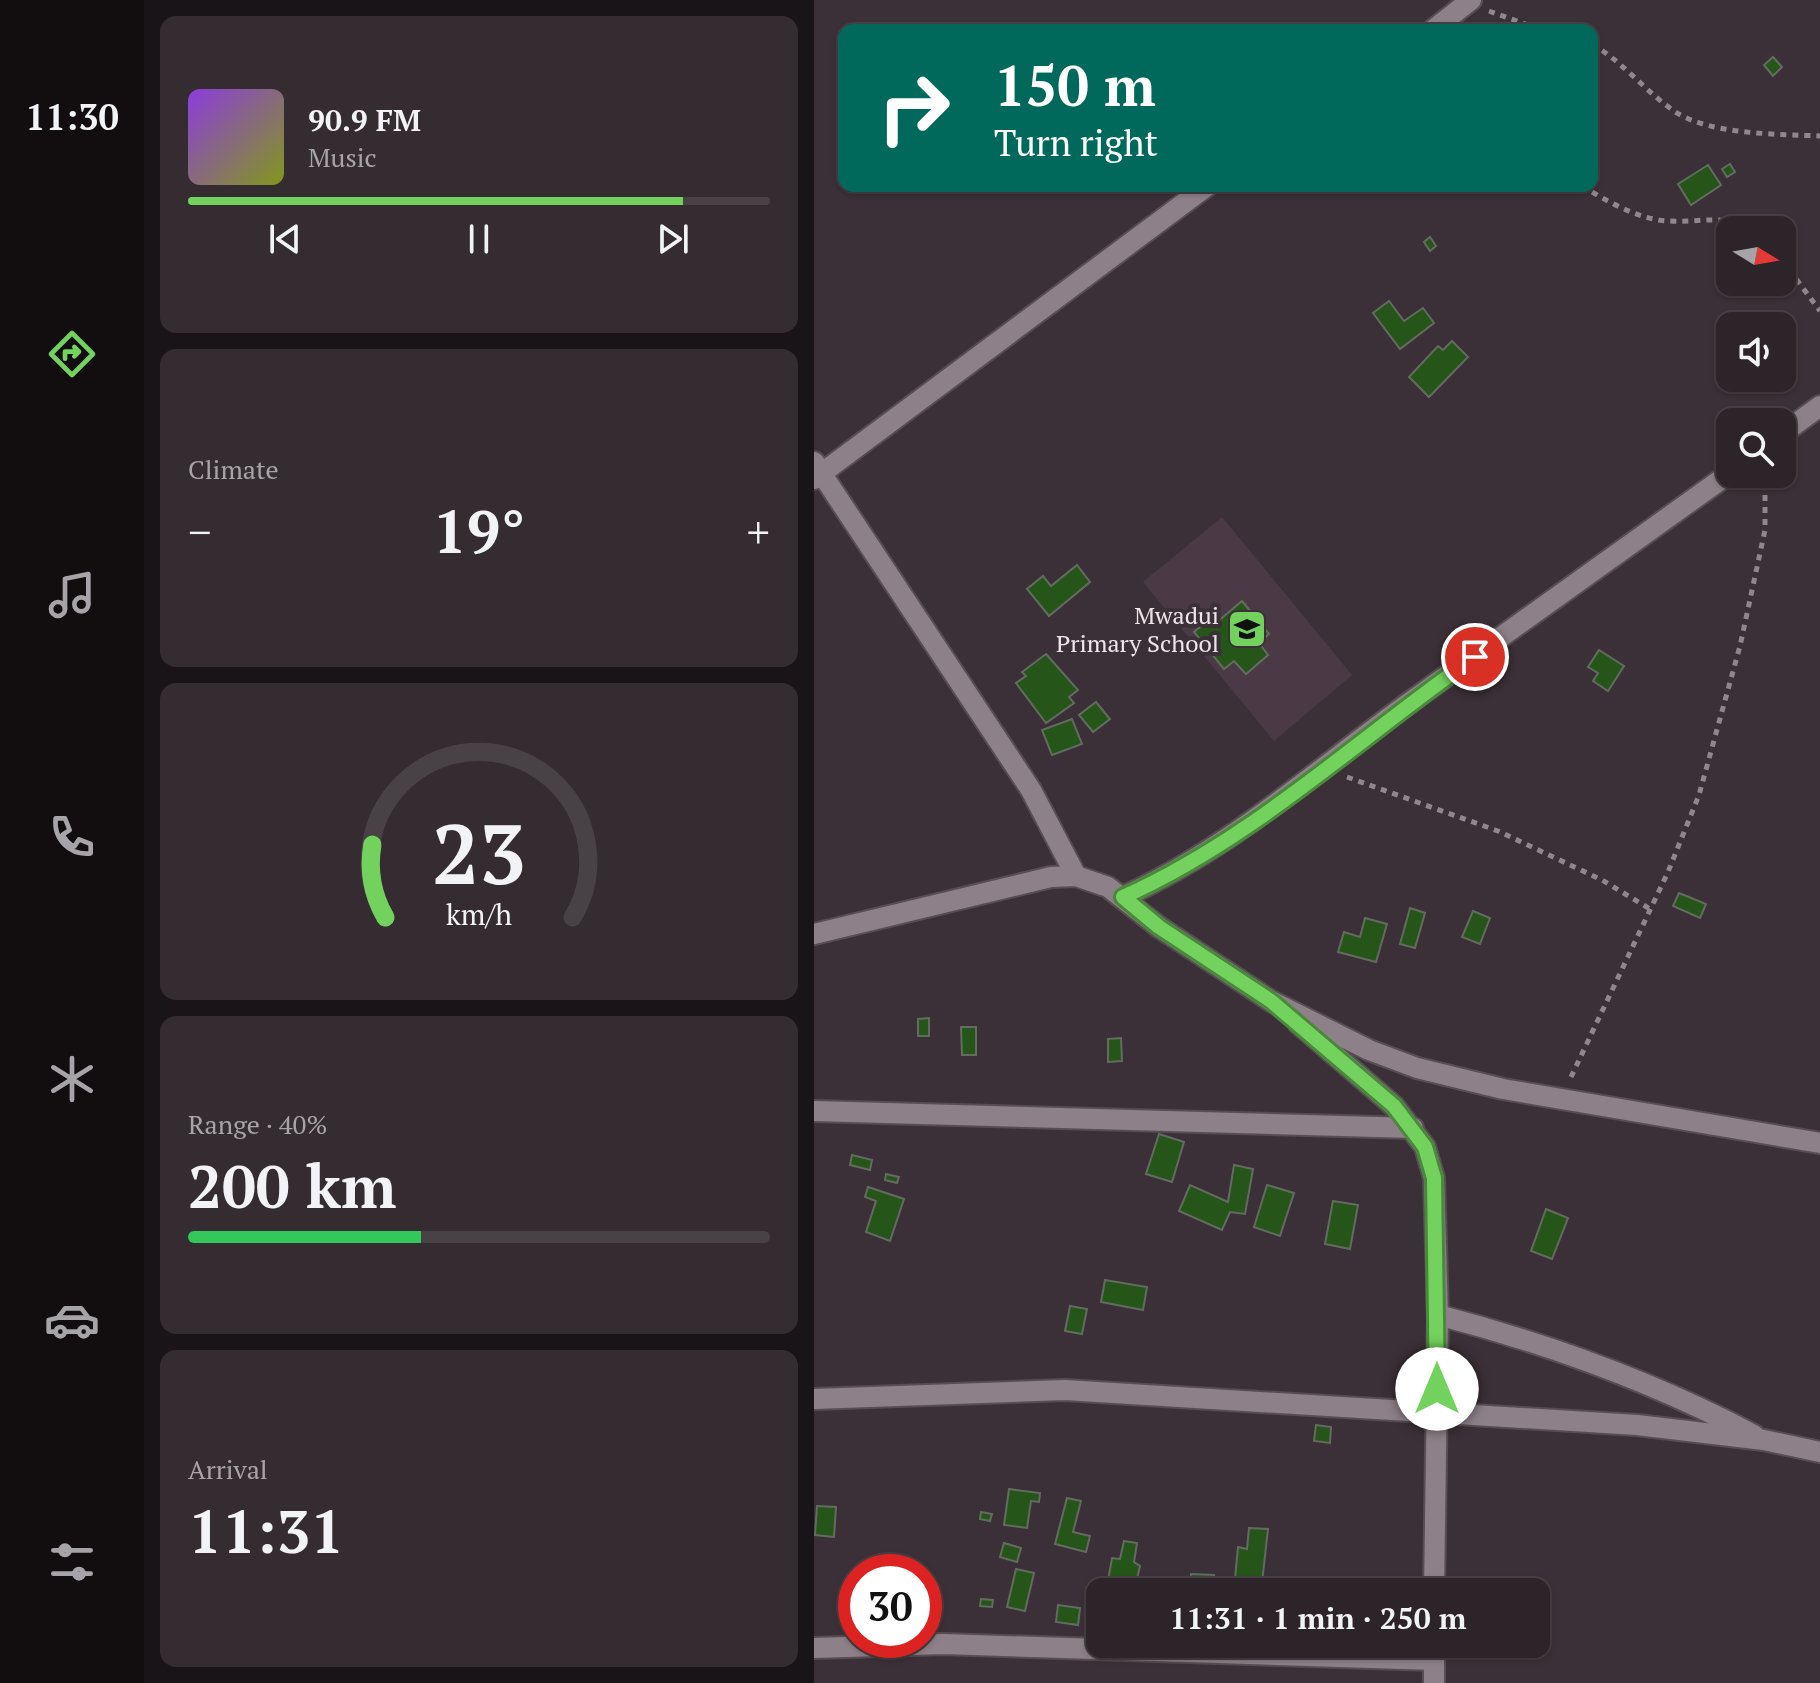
<!DOCTYPE html>
<html lang="en">
<head>
<meta charset="utf-8">
<style>
	:root { --surface:#2c2429; --page:#342c31; --text:#f1f3f6; --muted:#a6a4a8; --line:#484146; --accent:#72d25d }
	body { margin:0; font-family:"PT Serif",serif; background:var(--page); color:var(--text); height:100vh; display:flex; flex-direction:column; font-size:30px; white-space:nowrap }
	* { box-sizing:border-box; margin:0 }
	p { font-size:26px; color:var(--muted) }
	.icon { flex:none; width:44px; height:44px; fill:none; stroke:currentColor; stroke-width:2; stroke-linecap:round; stroke-linejoin:round }
	.map { position:relative; flex:1; overflow:hidden }
	.drawer { display:flex; flex-direction:column; gap:16px; padding:16px; background:#181417; width:670px }
	.drawer>* { flex:none }
	.top-card { position:absolute; left:24px; top:24px; width:760px; height:168px; border-radius:16px; box-shadow:0 2px 6px #0004,0 0 0 2px var(--line); background:#00695c; color:#fff; overflow:hidden }
	.needle { width:52px; rotate:101deg }
	.tools { position:absolute; left:902px; top:216px; display:grid; gap:16px }
	.tools a { display:grid; place-items:center; width:80px; height:80px; border-radius:16px; background:var(--surface); box-shadow:0 2px 6px #0004,0 0 0 2px var(--line); font-size:40px }
	.speed { position:absolute; left:24px; top:1554px; display:flex; gap:16px; font-size:40px; font-weight:700; text-align:center }
	.speed>* { display:grid; place-content:center; width:104px; height:104px; border-radius:50%; background:var(--surface); box-shadow:0 2px 6px #0004,0 0 0 2px var(--line); line-height:1 }
	.speed .limit { border:12px solid #d22; background:#fff; color:#111 }
	.pin { position:absolute; display:grid; place-items:center; width:68px; height:68px; color:#fff; margin:-34px; border:4px solid #fff; border-radius:50%; box-shadow:0 2px 8px #0007 }
	.me { position:absolute; width:88px; margin:-44px; rotate:0deg; stroke-linejoin:round; filter:drop-shadow(0 0 6px #0008) }
	.turn { display:flex; align-items:center; gap:28px; height:168px; padding:0 24px; font-size:36px }
	.turn .icon { width:104px; height:104px; stroke-width:2.5 }
	.turn b { display:block; font-size:56px; line-height:68px }
	.big { font-size:60px; font-weight:600; line-height:1.1 }
	.drawer .card { flex:1; display:flex; flex-direction:column; justify-content:center; gap:12px; min-width:0; padding:0 28px; border-radius:16px; background:var(--page) }
	.drawer .dial { align-items:center; gap:0 }
	.dial svg { height:208px; overflow:visible; fill:none; stroke:var(--line); stroke-width:7; stroke-linecap:round; text-anchor:middle }
	.dial text { fill:var(--text); stroke:none }
	.song { display:flex; align-items:center; gap:24px }
	.cover { width:96px; height:96px; border-radius:12px; background:linear-gradient(135deg,hsl(270 70% 55%),hsl(70 70% 35%)) }
	.played { height:8px; border-radius:4px; background:linear-gradient(90deg,var(--accent) 85%,var(--line) 85%) }
	.keys { display:flex; justify-content:space-around; direction:ltr }
	.heat { display:flex; justify-content:space-between; align-items:center; font-size:44px; direction:ltr }
	.charge { height:12px; border-radius:6px; background:linear-gradient(90deg,#34c759 40%,var(--line) 0) }
	.trip { position:absolute; left:272px; top:1578px; width:464px; height:80px; border-radius:16px; background:var(--surface); box-shadow:0 2px 6px #0004,0 0 0 2px var(--line); font-weight:600; line-height:80px; text-align:center }
	main { display:flex; flex:1; min-height:0 }
	.menu { display:flex; flex-direction:column; width:144px; justify-content:space-around; align-items:center; background:#120e10; color:var(--muted) }
	.menu .icon { width:56px; height:56px }
	.menu .current { color:var(--accent) }
	.menu b { font-size:36px; color:var(--text) }
	.map>svg:first-child { display:block }
</style>
</head>
<body>
<main>
<nav class="menu">
<b>11:30</b>
<svg class="icon current" aria-label="directions" viewBox="0 0 24 24"><path d="M12 3l9 9-9 9-9-9zM9 14v-3h6M13 9l2 2-2 2"/></svg>
<svg class="icon" aria-label="music" viewBox="0 0 24 24"><path d="M9 18V5l10-2v13"/><circle cx="6" cy="18" r="3"/><circle cx="16" cy="16" r="3"/></svg>
<svg class="icon" aria-label="phone" viewBox="0 0 24 24"><path d="M5 4h4l2 5-3 2q2 4 5 5l2-3 5 2v4C11 20 4 13 5 4z"/></svg>
<svg class="icon" aria-label="climate" viewBox="0 0 24 24"><path d="M12 3v18M4 7l16 10M4 17L20 7"/></svg>
<svg class="icon" aria-label="car" viewBox="0 0 24 24"><path d="M5 17H2v-5l4-1 3-4h7l3 4 3 1v5h-3M9 17h6M6 11h13"/><circle cx="7" cy="17" r="2"/><circle cx="17" cy="17" r="2"/></svg>
<svg class="icon" aria-label="filters" viewBox="0 0 24 24"><path d="M4 7h16M4 17h16"/><circle cx="9" cy="7" r="2"/><circle cx="15" cy="17" r="2"/></svg>
</nav>
<section class="drawer">
<div class="card">
<div class="song"><i class="cover"></i><div><b>90.9 FM</b><p>Music</p></div></div>
<div class="played"></div>
<div class="keys"><svg class="icon" aria-label="previous" viewBox="0 0 24 24"><path d="M18 5L8 12l10 7zM5 5v14"/></svg><svg class="icon" aria-label="pause" viewBox="0 0 24 24"><path d="M8 5v14M16 5v14"/></svg><svg class="icon" aria-label="next" viewBox="0 0 24 24"><path d="M6 5l10 7-10 7zM19 5v14"/></svg></div>
</div>
<div class="card"><p>Climate</p>
<div class="heat"><a>−</a><b class="big">19°</b><a>+</a></div>
</div>
<div class="card dial"><svg viewBox="0 0 100 80">
<path d="M14 69A42 42 0 1 1 86 69"/>
<path d="M14 69A42 42 0 0 1 9 41" stroke="#72d25d"/>
<text x="50" y="56" font-size="32" font-weight="700">23</text>
<text x="50" y="72" font-size="11">km/h</text>
</svg></div>
<div class="card"><p>Range · 40%</p><b class="big">200 km</b><div class="charge"></div></div>
<div class="card"><p>Arrival</p><b class="big">11:31</b></div>
</section>
<div class="map">
<svg width="1006" height="1683" viewBox="0 0 1006 1683">
	<rect width="100%" height="100%" fill="#3b3037"/>
	<!-- built -->
	<path fill="#4b3a45" d="M 408,517 L 538,675 L 460,741 L 329,582 Z"/>
	<!-- building -->
	<g fill="#255519" stroke="#636b61" stroke-width="2">
		<path d="M 959,57 L 968,67 L 959,76 L 950,65 Z"/>
		<path d="M 916,164 L 921,172 L 913,177 L 908,169 Z"/>
		<path d="M 894,165 L 907,185 L 877,205 L 864,184 Z"/>
		<path d="M 616,237 L 622,246 L 616,251 L 610,242 Z"/>
		<path d="M 575,301 L 590,321 L 609,308 L 620,323 L 586,349 L 559,313 Z"/>
		<path d="M 638,341 L 654,357 L 615,397 L 595,377 L 624,346 L 629,350 Z"/>
		<path d="M 263,565 L 276,582 L 235,616 L 213,589 L 229,576 L 237,586 Z"/>
		<path d="M 428,601 L 455,634 L 445,643 L 454,655 L 432,674 L 420,661 L 410,669 L 380,632 L 398,617 L 402,623 Z"/>
		<path d="M 785,650 L 810,666 L 794,691 L 779,681 L 784,673 L 774,667 Z"/>
		<path d="M 232,654 L 264,690 L 255,697 L 260,703 L 232,723 L 202,683 L 212,676 L 208,672 Z"/>
		<path d="M 282,702 L 296,719 L 279,732 L 265,715 Z"/>
		<path d="M 258,719 L 268,744 L 238,755 L 228,730 Z"/>
		<path d="M 865,893 L 892,904 L 886,918 L 859,906 Z"/>
		<path d="M 596,908 L 611,913 L 601,948 L 586,944 Z"/>
		<path d="M 659,911 L 676,918 L 666,944 L 648,937 Z"/>
		<path d="M 551,918 L 573,924 L 562,962 L 524,952 L 530,932 L 546,937 Z"/>
		<path d="M 115,1018 L 115,1036 L 104,1036 L 104,1019 Z"/>
		<path d="M 147,1027 L 162,1027 L 162,1055 L 148,1055 Z"/>
		<path d="M 307,1038 L 308,1061 L 294,1062 L 294,1039 Z"/>
		<path d="M 345,1134 L 370,1142 L 358,1182 L 332,1174 Z"/>
		<path d="M 38,1155 L 58,1160 L 56,1170 L 36,1165 Z"/>
		<path d="M 420,1165 L 439,1169 L 431,1214 L 416,1212 L 408,1230 L 365,1211 L 376,1185 L 414,1202 Z"/>
		<path d="M 72,1174 L 85,1177 L 83,1183 L 71,1180 Z"/>
		<path d="M 453,1185 L 480,1193 L 466,1236 L 440,1227 Z"/>
		<path d="M 54,1187 L 90,1199 L 76,1241 L 52,1232 L 62,1201 L 51,1197 Z"/>
		<path d="M 519,1201 L 544,1205 L 536,1249 L 511,1244 Z"/>
		<path d="M 732,1209 L 754,1218 L 738,1259 L 717,1251 Z"/>
		<path d="M 291,1280 L 333,1287 L 329,1310 L 287,1302 Z"/>
		<path d="M 256,1306 L 273,1309 L 268,1334 L 251,1331 Z"/>
		<path d="M 502,1425 L 517,1427 L 516,1443 L 500,1441 Z"/>
		<path d="M 195,1489 L 226,1493 L 225,1502 L 217,1501 L 213,1528 L 190,1525 Z"/>
		<path d="M 253,1498 L 267,1501 L 259,1532 L 276,1536 L 272,1552 L 241,1544 Z"/>
		<path d="M 3,1506 L 22,1507 L 20,1537 L 1,1535 Z"/>
		<path d="M 167,1512 L 178,1514 L 176,1521 L 166,1519 Z"/>
		<path d="M 435,1528 L 454,1529 L 447,1592 L 420,1589 L 424,1547 L 433,1549 Z"/>
		<path d="M 310,1541 L 323,1543 L 320,1562 L 326,1566 L 320,1592 L 292,1592 L 298,1558 L 306,1559 Z"/>
		<path d="M 190,1543 L 207,1548 L 203,1562 L 186,1557 Z"/>
		<path d="M 202,1569 L 220,1573 L 211,1611 L 193,1607 Z"/>
		<path d="M 377,1574 L 400,1575 L 400,1592 L 376,1592 Z"/>
		<path d="M 167,1599 L 179,1600 L 178,1607 L 166,1606 Z"/>
		<path d="M 244,1605 L 266,1608 L 264,1625 L 242,1622 Z"/>
	</g>
	<g fill="none" stroke-linecap="round" stroke-linejoin="round">
		<!-- minor casing -->
		<g stroke="#574d53" stroke-width="24">
			<g id="minor">
				<path d="M 619,30 L 657,0"/>
				<path d="M 968,434 L 1006,406"/>
				<path d="M 0,462 L 217,790 L 262,876"/>
				<path d="M 0,479 L 393,186"/>
				<path d="M 309,897 C 413,850 494,777 585,710 C 695,630 806,552 916,473"/>
				<path d="M 0,934 L 237,877 L 262,876 L 294,887 L 345,927 L 457,1001 L 555,1050 L 603,1068 L 689,1089 L 1006,1143"/>
				<path d="M 485,1024 L 580,1106 L 611,1147 L 620,1178 L 624,1315 L 620,1592"/>
				<path d="M 0,1111 L 599,1128"/>
				<path d="M 624,1315 C 735,1344 838,1381 940,1435"/>
				<path d="M 0,1399 L 251,1390 L 823,1425 L 950,1440 L 1006,1452"/>
				<path d="M 0,1648 L 129,1644 L 620,1660"/>
				<path d="M 620,1683 L 620,1644"/>
			</g>
		</g>
		<!-- path -->
		<g stroke="#90878c" stroke-width="5" stroke-dasharray="6 6" stroke-linecap="butt">
			<path d="M 675,11 L 728,30"/>
			<path d="M 778,44 C 809,62 831,91 860,111 C 895,135 964,134 1006,136"/>
			<path d="M 768,186 C 793,201 825,220 855,221 C 887,223 912,213 941,230"/>
			<path d="M 968,260 L 1006,311"/>
			<path d="M 533,777 L 684,831 L 788,880 L 836,909"/>
			<path d="M 757,1077 L 854,872 L 885,795 L 926,646 L 951,530 L 951,474"/>
		</g>
		<!-- minor -->
		<use href="#minor" stroke="#8d8088" stroke-width="20"/>
	</g>
	<g fill="none" stroke-linecap="round" stroke-linejoin="round">
		<!-- route casing -->
		<g stroke="#4a883c" stroke-width="20">
			<path id="route" d="M 623,1389 L 620,1178 L 611,1147 L 580,1106 L 457,1001 L 345,927 L 309,897 C 439,839 545,738 661,657"/>
		</g>
		<!-- route -->
		<use href="#route" stroke="#72d25d" stroke-width="14"/>
	</g>
	<!-- icons -->
	<defs>
		<g id="school-square" transform="scale(2)"><rect x="-9" y="-9" width="18" height="18" rx="4" fill="#72d25d" stroke="#3b3037"/><path d="M0-5L7-2L0 1L-7-2ZM-4 1L0 2.5L4 1V4Q0 6-4 4Z" fill="#111"/></g>
	</defs>
	<g fill-rule="evenodd">
		<use href="#school-square" x="433" y="629"/>
	</g>
	<g text-anchor="middle" dominant-baseline="central" stroke-width="8" stroke-linejoin="round" paint-order="stroke">
		<!-- poi labels -->
		<g font-size="24" fill="#ece5e9" stroke="#3b3037" text-anchor="end">
			<text x="405" y="615">Mwadui<tspan x="405" dy="28">Primary School</tspan></text>
		</g>
	</g>
</svg>
<div class="tools">
<a><svg class="needle" viewBox="-14 -14 28 28"><path d="M0-13l5 13h-10z" fill="#e53935"/><path d="M0 13l5-13h-10z" fill="#a6a4a8"/></svg></a>
<a><svg class="icon" aria-label="sound" viewBox="0 0 24 24"><path d="M4 9h4l5-4v14l-5-4H4zM17 9q2 3 0 6"/></svg></a>
<a><svg class="icon" aria-label="search" viewBox="0 0 24 24"><circle cx="10" cy="10" r="6"/><path d="M15 15l6 6"/></svg></a>
</div>
<div class="speed"><div class="limit">30</div></div>
<div class="pin" style="left:661px;top:657px;background:#d93025"><svg class="icon" aria-label="arrive" viewBox="0 0 24 24"><path d="M6 21V4h12l-3 4 3 4H6"/></svg></div>
<svg class="me" style="left:623px;top:1389px" viewBox="-20 -20 40 40"><circle r="19" fill="#fff"/><path d="M0-13L10 11 0 6-10 11z" fill="#72d25d"/></svg>
<div class="trip">11:31 · 1 min · 250 m</div>
<div class="top-card">
<div class="turn"><svg class="icon" aria-label="right" viewBox="0 0 24 24"><path d="M7 20v-9h11M14 6l5 5-5 5"/></svg><div><b>150 m</b>Turn right</div></div>
</div>
</div>
</main>
</body>
</html>
